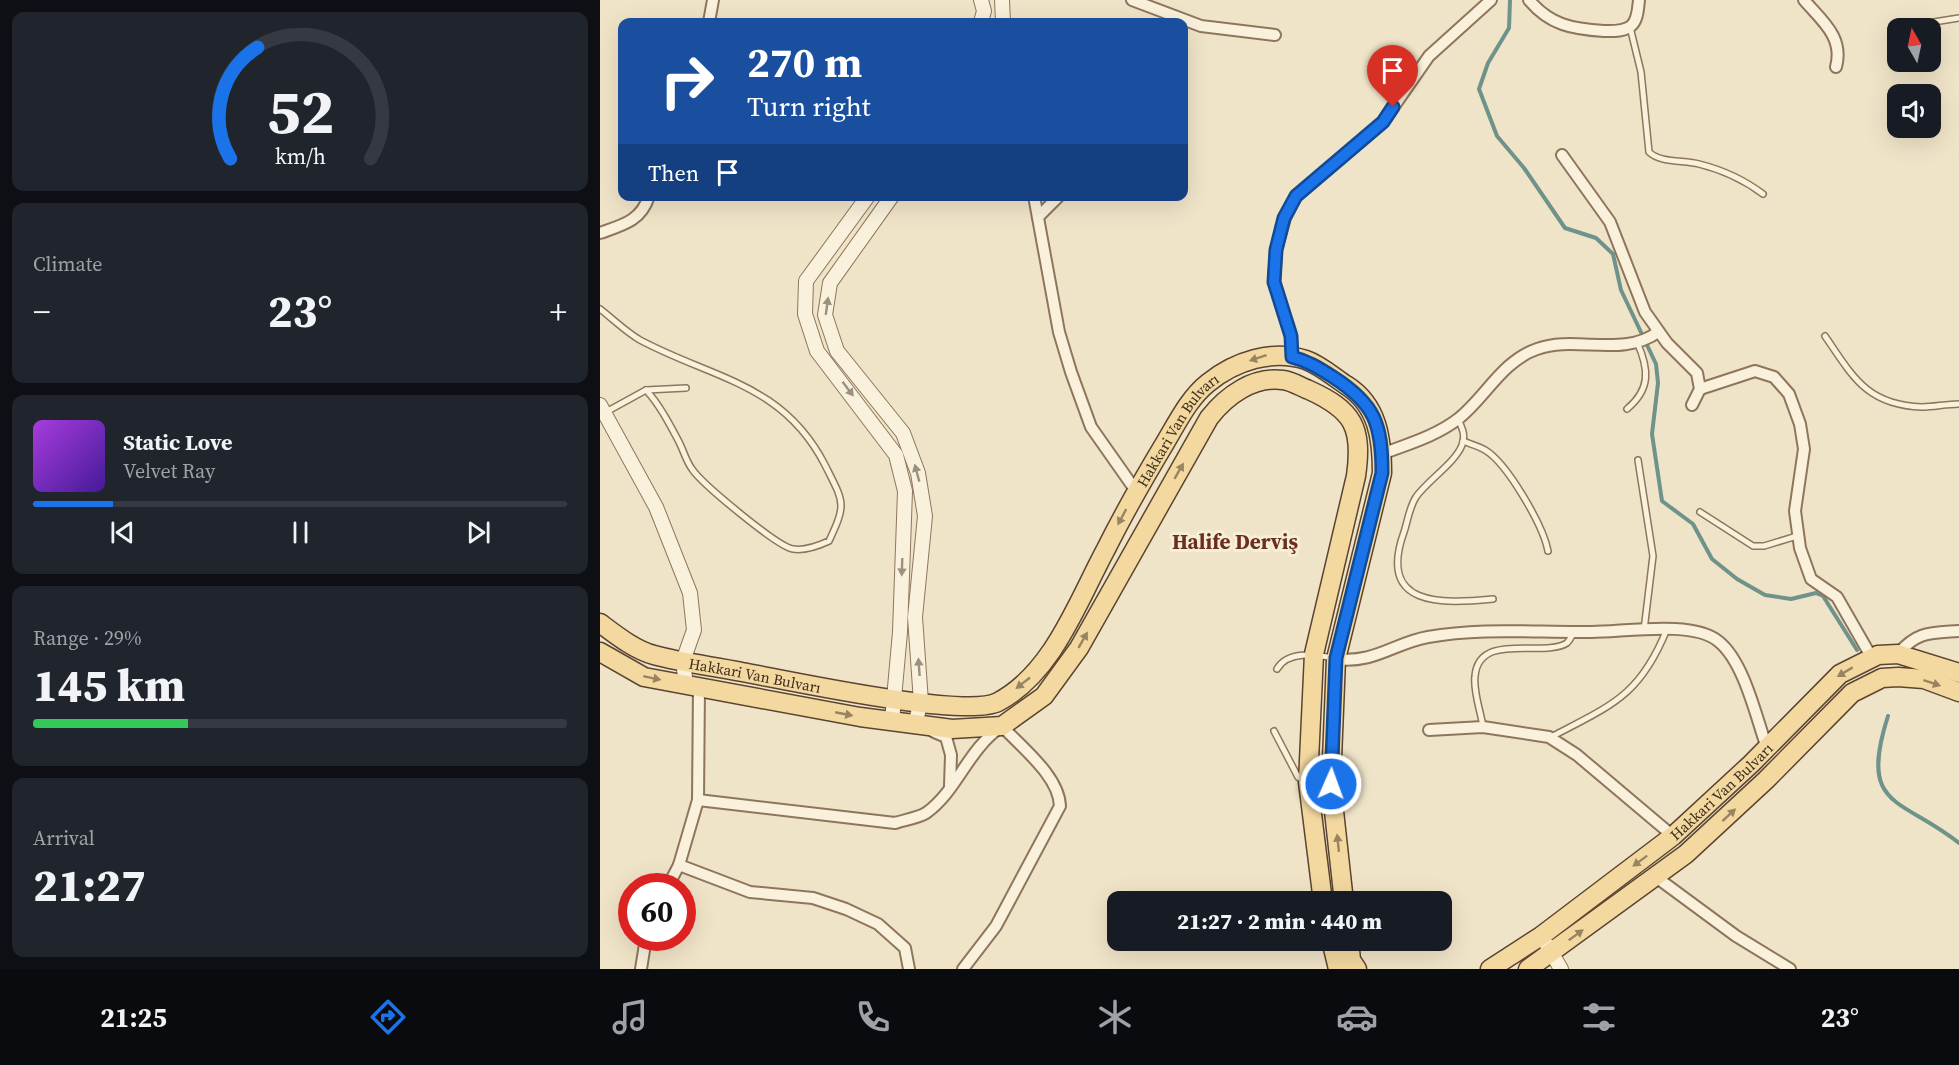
<!DOCTYPE html>
<html lang="en">
<head>
<meta charset="utf-8">
<style>
	:root { --surface:#171b24; --page:#20242c; --text:#f1f3f6; --muted:#9ea1a6; --line:#363941; --accent:#1a73e8 }
	body { margin:0; font-family:"Source Serif 4",serif; background:var(--page); color:var(--text); height:100vh; display:flex; flex-direction:column; font-size:22px; white-space:nowrap }
	* { box-sizing:border-box; margin:0 }
	p { font-size:20px; color:var(--muted) }
	.icon { flex:none; width:33px; height:33px; fill:none; stroke:currentColor; stroke-width:2; stroke-linecap:round; stroke-linejoin:round }
	.map { position:relative; flex:1; overflow:hidden }
	.sheet { display:flex; flex-direction:column; gap:12px; padding:12px; background:#0d0f14; width:600px }
	.sheet>* { flex:none }
	.guide { position:absolute; left:18px; top:18px; width:570px; height:183px; border-radius:12px; box-shadow:0 6px 24px #0002; background:#1a4fa0; color:#fff; overflow:hidden }
	.needle { width:39px; rotate:351deg }
	.controls { position:absolute; left:1287px; top:18px; display:grid; gap:12px }
	.controls a { display:grid; place-items:center; width:54px; height:54px; border-radius:12px; background:var(--surface); box-shadow:0 6px 24px #0002; font-size:30px }
	.speed { position:absolute; left:18px; top:873px; display:flex; gap:12px; font-size:30px; font-weight:700; text-align:center }
	.speed>* { display:grid; place-content:center; width:78px; height:78px; border-radius:50%; background:var(--surface); box-shadow:0 6px 24px #0002; line-height:1 }
	.speed .limit { border:9px solid #d22; background:#fff; color:#111 }
	.pin { position:absolute; display:grid; place-items:center; width:51px; height:51px; color:#fff; margin:-62px -26px; border-radius:50% 50% 50% 0; rotate:-45deg; box-shadow:0 0 6px #0007 }
	.pin .icon { rotate:45deg }
	.me { position:absolute; width:66px; margin:-33px; rotate:2deg; stroke-linejoin:round; filter:drop-shadow(0 0 4px #0008) }
	.turn { display:flex; align-items:center; gap:21px; height:126px; padding:0 30px; font-size:27px }
	.turn .icon { width:78px; height:78px; stroke-width:2.5 }
	.turn b { display:block; font-size:42px; line-height:51px }
	.then { display:flex; align-items:center; height:57px; padding:0 30px; background:#0003; gap:12px; font-size:22px }
	.big { font-size:45px; font-weight:800; line-height:1.1 }
	.sheet .tile { flex:1; display:flex; flex-direction:column; justify-content:center; gap:9px; min-width:0; padding:0 21px; border-radius:12px; background:var(--page) }
	.sheet .dial { align-items:center; gap:0 }
	.dial svg { height:156px; overflow:visible; fill:none; stroke:var(--line); stroke-width:7; stroke-linecap:round; text-anchor:middle }
	.dial text { fill:var(--text); stroke:none }
	.song { display:flex; align-items:center; gap:18px }
	.cover { width:72px; height:72px; border-radius:9px; background:linear-gradient(135deg,hsl(280 70% 55%),hsl(260 70% 35%)) }
	.played { height:6px; border-radius:3px; background:linear-gradient(90deg,var(--accent) 15%,var(--line) 15%) }
	.keys { display:flex; justify-content:space-around; direction:ltr }
	.heat { display:flex; justify-content:space-between; align-items:center; font-size:33px; direction:ltr }
	.charge { height:9px; border-radius:4px; background:linear-gradient(90deg,#34c759 29%,var(--line) 0) }
	.trip { position:absolute; left:507px; top:891px; width:345px; height:60px; border-radius:12px; background:var(--surface); box-shadow:0 6px 24px #0002; font-weight:800; line-height:60px; text-align:center }
	.dock { display:flex; height:96px; justify-content:space-around; align-items:center; background:#090b0e; color:var(--muted) }
	.dock .icon { width:42px; height:42px }
	.dock .current { color:var(--accent) }
	.dock b { font-size:27px; color:var(--text) }
	main { display:flex; flex:1; min-height:0 }
	.map>svg:first-child { display:block }
</style>
</head>
<body>
<main>
<section class="sheet">
<div class="tile dial"><svg viewBox="0 0 100 80">
<path d="M14 69A42 42 0 1 1 86 69"/>
<path d="M14 69A42 42 0 0 1 28 12" stroke="#1a73e8"/>
<text x="50" y="56" font-size="32" font-weight="700">52</text>
<text x="50" y="72" font-size="11">km/h</text>
</svg></div>
<div class="tile"><p>Climate</p>
<div class="heat"><a>−</a><b class="big">23°</b><a>+</a></div>
</div>
<div class="tile">
<div class="song"><i class="cover"></i><div><b>Static Love</b><p>Velvet Ray</p></div></div>
<div class="played"></div>
<div class="keys"><svg class="icon" aria-label="previous" viewBox="0 0 24 24"><path d="M18 5L8 12l10 7zM5 5v14"/></svg><svg class="icon" aria-label="pause" viewBox="0 0 24 24"><path d="M8 5v14M16 5v14"/></svg><svg class="icon" aria-label="next" viewBox="0 0 24 24"><path d="M6 5l10 7-10 7zM19 5v14"/></svg></div>
</div>
<div class="tile"><p>Range · 29%</p><b class="big">145 km</b><div class="charge"></div></div>
<div class="tile"><p>Arrival</p><b class="big">21:27</b></div>
</section>
<div class="map">
<svg width="1359" height="969" viewBox="0 0 1359 969">
	<rect width="100%" height="100%" fill="#f0e4c8"/>
	<g fill="none" stroke-linecap="round" stroke-linejoin="round">
		<!-- stream -->
		<g stroke="#6f938a" stroke-width="4">
			<path d="M 910,1 L 909,28 L 888,63 L 879,89 L 897,136 L 924,168 L 965,228 L 996,238 L 1013,254 L 1021,290 L 1056,364 L 1058,383 L 1052,434 L 1062,501 L 1093,524 L 1112,559 L 1137,579 L 1165,595 L 1191,599 L 1216,593 L 1223,596 L 1257,650"/>
			<path d="M 1288,716 C 1258,809 1301,797 1359,843"/>
		</g>
		<!-- service casing -->
		<g stroke="#8d765c" stroke-width="8">
			<g id="service">
				<path d="M 1315,25 L 1359,18"/>
				<path d="M 1030,27 L 1041,72 L 1049,152 C 1060,163 1084,160 1099,164 C 1123,170 1143,179 1163,194"/>
				<path d="M 0,309 C 13,319 26,332 40,340 C 113,379 183,383 225,465 C 244,503 247,503 229,541 C 218,546 205,551 193,549 C 178,547 102,484 92,469 C 86,461 83,449 78,440 C 69,423 59,404 46,390"/>
				<path d="M 1225,336 C 1253,377 1267,405 1322,407 C 1334,407 1346,404 1359,404"/>
				<path d="M 1027,409 C 1051,389 1049,369 1037,342"/>
				<path d="M 6,412 L 46,390 L 86,388"/>
				<path d="M 858,419 C 862,428 866,435 862,445 C 856,462 827,481 816,497 C 809,508 808,520 804,532 C 777,607 841,604 893,599"/>
				<path d="M 863,441 C 870,444 878,446 885,450 C 907,463 943,525 948,551"/>
				<path d="M 1038,460 L 1053,556 L 1044,630"/>
				<path d="M 1100,512 L 1153,546 L 1164,546 L 1197,536"/>
				<path d="M 677,669 C 688,650 716,655 734,658"/>
				<path d="M 883,727 C 881,712 873,692 875,676 C 879,631 943,658 967,643 C 970,640 972,635 975,631"/>
				<path d="M 674,731 L 698,777 L 703,780"/>
				<path d="M 951,737 C 1012,705 1040,696 1067,629"/>
			</g>
		</g>
		<!-- minor casing -->
		<g stroke="#8d765c" stroke-width="14">
			<g id="minor">
				<path d="M 532,0 L 601,26 L 675,35"/>
				<path d="M 929,0 C 950,25 972,29 1004,31 C 1012,31 1023,32 1031,26 C 1038,20 1038,8 1039,0"/>
				<path d="M 1204,0 C 1222,21 1244,37 1236,67"/>
				<path d="M 109,22 L 113,0"/>
				<path d="M 962,155 L 1010,222 L 1045,312 L 1067,343 L 1097,373 L 1100,389 L 1092,405"/>
				<path d="M 434,196 L 459,332 L 471,372 L 491,427 L 536,491"/>
				<path d="M 438,217 L 459,196"/>
				<path d="M 0,233 C 23,225 41,221 49,196"/>
				<path d="M 692,357 L 691,336 L 674,282 L 676,250 L 685,218 L 696,196 L 783,122 L 829,56 L 891,0"/>
				<path d="M 1100,389 L 1155,371 L 1174,377 L 1189,394 L 1200,424 L 1204,449 L 1195,511 L 1200,548 L 1211,579 L 1237,597 L 1272,658"/>
				<path d="M 782,454 C 808,444 836,436 858,419 C 885,398 902,361 937,349 C 975,335 1023,358 1058,332"/>
				<path d="M 1298,654 C 1317,631 1331,633 1359,631"/>
				<path d="M 736,659 C 774,664 794,643 828,637 C 883,627 937,633 992,632 C 1024,632 1093,620 1118,641 C 1144,661 1156,717 1167,748"/>
				<path d="M 829,730 L 883,727 L 949,737 L 977,755 L 1073,836"/>
				<path d="M 334,732 L 346,737 L 351,755 L 350,786"/>
				<path d="M 98,800 L 295,823 C 304,820 318,818 326,813 C 358,790 367,750 402,726 C 422,748 459,776 460,806 L 396,926 L 363,969"/>
				<path d="M 79,865 L 150,892 L 213,898 L 246,909 L 278,924 L 305,948 L 309,969"/>
				<path d="M 1056,877 L 1136,936 L 1190,969"/>
				<path d="M 68,886 L 79,865 L 98,800 L 99,687"/>
				<path d="M 41,969 L 46,938"/>
			</g>
		</g>
		<!-- tertiary casing -->
		<g stroke="#8d765c" stroke-width="16">
			<g id="tertiary">
				<path d="M 381,0 L 384,11 L 381,22"/>
				<path d="M 402,0 L 403,22"/>
				<path d="M 268,196 L 206,281 L 205,314 L 217,351 L 296,455 L 305,491 L 300,632 L 292,721"/>
				<path d="M 292,196 L 230,283 L 225,315 L 237,351 L 303,433 L 318,473 L 325,516 L 315,617 L 321,702 L 315,724"/>
				<path d="M 0,405 L 56,507 L 90,593 L 94,630 L 83,661 L 86,685"/>
				<path d="M 947,945 L 961,969"/>
			</g>
		</g>
		<!-- primary casing -->
		<g stroke="#5b4430" stroke-width="21">
			<g id="primary">
				<path id="s1" d="M 0,623 C 16,635 35,650 54,655 C 83,663 113,666 142,672 C 186,680 365,719 398,702 C 453,673 478,601 506,549 C 524,513 544,478 565,443 C 577,423 589,398 608,383 C 635,361 672,349 706,360 C 720,365 734,377 746,385 C 778,405 782,439 782,473 L 736,659 L 731,784 L 744,902"/>
				<path d="M 0,652 L 44,677 L 260,717 L 352,729 L 402,726 L 444,696 L 479,648 L 609,418 C 626,396 653,376 683,380 C 692,381 701,387 709,390 C 753,410 763,427 756,476 L 714,654 L 708,782 L 723,902"/>
				<path d="M 731,940 L 738,969"/>
				<path d="M 749,940 L 751,960 L 757,969"/>
				<path id="s2" d="M 890,969 L 941,936 L 1073,836 L 1151,764 L 1240,674 L 1278,655 L 1298,654 L 1359,673"/>
				<path d="M 928,969 L 1086,854 L 1166,780 L 1252,693 L 1282,678 L 1298,677 L 1324,679 L 1359,692"/>
			</g>
		</g>
		<!-- service -->
		<use href="#service" stroke="#faf1dc" stroke-width="5"/>
		<!-- minor -->
		<use href="#minor" stroke="#faf1dc" stroke-width="10"/>
		<!-- tertiary -->
		<use href="#tertiary" stroke="#faf1dc" stroke-width="14"/>
		<!-- primary -->
		<use href="#primary" stroke="#f3d9a0" stroke-width="18"/>
	</g>
	<!-- one-way arrows -->
	<defs><path id="oneway-solid" d="M-6-.8H1V-3.2L6.5 0L1 3.2V.8H-6Z" transform="scale(1.5)"/></defs>
	<g fill="#9c907e">
		<use href="#oneway-solid" transform="translate(227 306) rotate(-82)"/>
		<use href="#oneway-solid" transform="translate(248 389) rotate(53)"/>
		<use href="#oneway-solid" transform="translate(317 473) rotate(-105)"/>
		<use href="#oneway-solid" transform="translate(302 567) rotate(92)"/>
		<use href="#oneway-solid" transform="translate(319 667) rotate(-94)"/>
	</g>
	<g fill="#988460">
		<use href="#oneway-solid" transform="translate(658 358) rotate(162)"/>
		<use href="#oneway-solid" transform="translate(579 471) rotate(-60)"/>
		<use href="#oneway-solid" transform="translate(522 517) rotate(118)"/>
		<use href="#oneway-solid" transform="translate(483 640) rotate(-60)"/>
		<use href="#oneway-solid" transform="translate(1245 672) rotate(149)"/>
		<use href="#oneway-solid" transform="translate(52 678) rotate(12)"/>
		<use href="#oneway-solid" transform="translate(423 683) rotate(142)"/>
		<use href="#oneway-solid" transform="translate(1332 683) rotate(18)"/>
		<use href="#oneway-solid" transform="translate(244 714) rotate(11)"/>
		<use href="#oneway-solid" transform="translate(1129 815) rotate(-43)"/>
		<use href="#oneway-solid" transform="translate(738 843) rotate(-96)"/>
		<use href="#oneway-solid" transform="translate(1040 861) rotate(143)"/>
		<use href="#oneway-solid" transform="translate(976 935) rotate(-36)"/>
	</g>
	<g fill="none" stroke-linecap="round" stroke-linejoin="round">
		<!-- route casing -->
		<g stroke="#114b97" stroke-width="15">
			<path id="route" d="M 731,784 L 736,658 L 782,473 C 782,424 775,404 733,377 C 719,368 708,361 692,357 L 691,336 L 674,282 L 676,250 L 684,218 L 696,196 L 783,122 L 793,107"/>
		</g>
		<!-- route -->
		<use href="#route" stroke="#1a73e8" stroke-width="10"/>
	</g>
	<g text-anchor="middle" dominant-baseline="central" stroke-width="6" stroke-linejoin="round" paint-order="stroke">
		<!-- street labels -->
		<g font-size="15" fill="#3d2e20" stroke="#f7eed8">
			<text stroke="none"><textPath href="#s1" startOffset="742">Hakkari Van Bulvarı</textPath></text>
			<text stroke="none"><textPath href="#s1" startOffset="166">Hakkari Van Bulvarı</textPath></text>
			<text stroke="none"><textPath href="#s2" startOffset="292">Hakkari Van Bulvarı</textPath></text>
		</g>
		<!-- district labels -->
		<g font-size="21" font-weight="bold" fill="#6b2e1e" stroke="#f7eed8">
			<text x="635" y="541">Halife Derviş</text>
		</g>
	</g>
</svg>
<div class="controls">
<a><svg class="needle" viewBox="-14 -14 28 28"><path d="M0-13l5 13h-10z" fill="#e53935"/><path d="M0 13l5-13h-10z" fill="#9ea1a6"/></svg></a>
<a><svg class="icon" aria-label="sound" viewBox="0 0 24 24"><path d="M4 9h4l5-4v14l-5-4H4zM17 9q2 3 0 6"/></svg></a>
</div>
<div class="speed"><div class="limit">60</div></div>
<div class="pin" style="left:793px;top:107px;background:#d93025"><svg class="icon" aria-label="arrive" viewBox="0 0 24 24"><path d="M6 21V4h12l-3 4 3 4H6"/></svg></div>
<svg class="me" style="left:731px;top:784px" viewBox="-20 -20 40 40"><circle r="17" fill="#1a73e8" stroke="#fff" stroke-width="3"/><path d="M0-11L8 9 0 5-8 9z" fill="#fff"/></svg>
<div class="trip">21:27 · 2 min · 440 m</div>
<div class="guide">
<div class="turn"><svg class="icon" aria-label="right" viewBox="0 0 24 24"><path d="M7 20v-9h11M14 6l5 5-5 5"/></svg><div><b>270 m</b>Turn right</div></div>
<div class="then">Then<svg class="icon" aria-label="arrive" viewBox="0 0 24 24"><path d="M6 21V4h12l-3 4 3 4H6"/></svg></div>
</div>
</div>
</main>
<nav class="dock">
<b>21:25</b>
<svg class="icon current" aria-label="directions" viewBox="0 0 24 24"><path d="M12 3l9 9-9 9-9-9zM9 14v-3h6M13 9l2 2-2 2"/></svg>
<svg class="icon" aria-label="music" viewBox="0 0 24 24"><path d="M9 18V5l10-2v13"/><circle cx="6" cy="18" r="3"/><circle cx="16" cy="16" r="3"/></svg>
<svg class="icon" aria-label="phone" viewBox="0 0 24 24"><path d="M5 4h4l2 5-3 2q2 4 5 5l2-3 5 2v4C11 20 4 13 5 4z"/></svg>
<svg class="icon" aria-label="climate" viewBox="0 0 24 24"><path d="M12 3v18M4 7l16 10M4 17L20 7"/></svg>
<svg class="icon" aria-label="car" viewBox="0 0 24 24"><path d="M5 17H2v-5l4-1 3-4h7l3 4 3 1v5h-3M9 17h6M6 11h13"/><circle cx="7" cy="17" r="2"/><circle cx="17" cy="17" r="2"/></svg>
<svg class="icon" aria-label="filters" viewBox="0 0 24 24"><path d="M4 7h16M4 17h16"/><circle cx="9" cy="7" r="2"/><circle cx="15" cy="17" r="2"/></svg>
<b>23°</b>
</nav>
</body>
</html>
